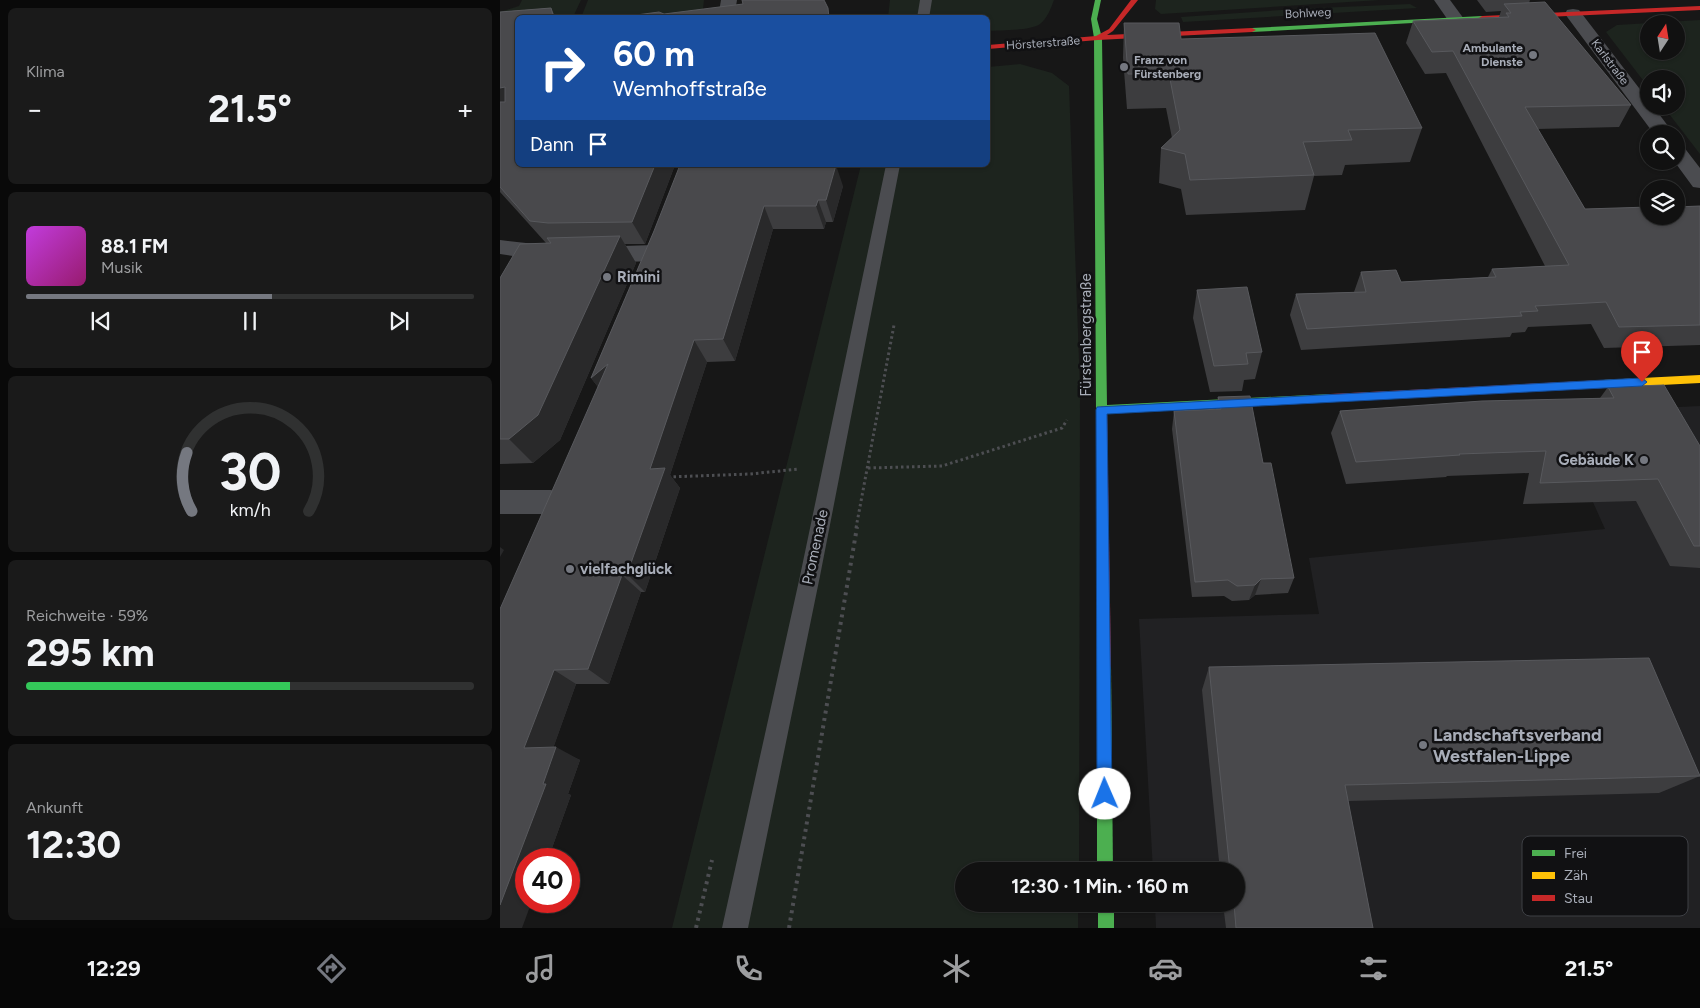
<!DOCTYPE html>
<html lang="de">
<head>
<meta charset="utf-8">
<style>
	:root { --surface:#111; --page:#1a1a1a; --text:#f1f3f6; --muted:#9c9d9f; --line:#303131; --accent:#757880 }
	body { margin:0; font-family:Figtree,sans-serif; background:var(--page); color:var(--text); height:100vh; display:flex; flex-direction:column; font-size:19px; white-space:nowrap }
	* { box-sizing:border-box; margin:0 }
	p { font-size:16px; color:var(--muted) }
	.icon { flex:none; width:28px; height:28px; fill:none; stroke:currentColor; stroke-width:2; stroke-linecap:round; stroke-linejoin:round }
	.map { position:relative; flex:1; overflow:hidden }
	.details { display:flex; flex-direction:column; gap:8px; padding:8px; background:#090909; width:500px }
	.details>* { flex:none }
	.banner { position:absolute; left:15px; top:15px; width:475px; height:152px; border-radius:8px; box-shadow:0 1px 4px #0004,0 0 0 1px var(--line); background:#1a4fa0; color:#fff; overflow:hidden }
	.needle { width:32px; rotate:12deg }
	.tools { position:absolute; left:1140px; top:15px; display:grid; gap:10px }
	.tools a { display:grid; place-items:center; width:45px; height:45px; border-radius:50%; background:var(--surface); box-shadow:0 1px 4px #0004,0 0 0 1px var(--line); font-size:25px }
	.speed { position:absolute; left:15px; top:848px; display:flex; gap:10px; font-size:25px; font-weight:700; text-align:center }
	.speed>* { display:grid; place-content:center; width:65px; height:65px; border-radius:50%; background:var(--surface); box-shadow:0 1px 4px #0004,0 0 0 1px var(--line); line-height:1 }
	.speed .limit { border:8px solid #d22; background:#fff; color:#111 }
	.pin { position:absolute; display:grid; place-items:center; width:42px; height:42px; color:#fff; margin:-51px -21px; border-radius:50% 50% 50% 0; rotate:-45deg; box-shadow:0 0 5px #0007 }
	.pin .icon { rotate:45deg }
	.me { position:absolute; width:55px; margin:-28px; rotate:359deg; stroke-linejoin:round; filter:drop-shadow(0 0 4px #0008) }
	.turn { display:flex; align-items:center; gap:18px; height:105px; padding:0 15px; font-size:22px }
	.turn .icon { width:65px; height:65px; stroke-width:2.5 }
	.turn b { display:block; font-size:35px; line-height:42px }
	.then { display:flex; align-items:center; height:48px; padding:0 15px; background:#0003; gap:10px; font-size:19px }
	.big { font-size:38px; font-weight:700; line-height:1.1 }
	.details .card { flex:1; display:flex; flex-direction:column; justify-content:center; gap:8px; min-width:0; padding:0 18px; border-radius:8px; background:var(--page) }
	.details .dial { align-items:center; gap:0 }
	.dial svg { height:130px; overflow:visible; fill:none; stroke:var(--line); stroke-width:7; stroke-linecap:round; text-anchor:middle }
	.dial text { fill:var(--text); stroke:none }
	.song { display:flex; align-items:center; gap:15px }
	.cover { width:60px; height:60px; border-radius:8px; background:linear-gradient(135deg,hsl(290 70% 55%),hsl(320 70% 35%)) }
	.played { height:5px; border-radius:2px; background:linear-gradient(90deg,var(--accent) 55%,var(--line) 55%) }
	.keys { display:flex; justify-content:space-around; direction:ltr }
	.heat { display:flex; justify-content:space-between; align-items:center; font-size:28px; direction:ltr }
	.charge { height:8px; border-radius:4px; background:linear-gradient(90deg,#34c759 59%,var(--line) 0) }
	.trip { position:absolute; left:455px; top:862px; width:290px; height:50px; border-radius:25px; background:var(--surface); box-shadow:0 1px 4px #0004,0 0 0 1px var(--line); font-weight:700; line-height:50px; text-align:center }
	.menu { display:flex; height:80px; justify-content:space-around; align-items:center; background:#070707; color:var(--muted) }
	.menu .icon { width:35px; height:35px }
	.menu .active { color:var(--accent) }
	.menu b { font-size:22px; color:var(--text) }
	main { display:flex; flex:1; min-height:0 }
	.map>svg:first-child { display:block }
</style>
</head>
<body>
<main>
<section class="details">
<div class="card"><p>Klima</p>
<div class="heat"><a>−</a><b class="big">21.5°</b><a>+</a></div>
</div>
<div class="card">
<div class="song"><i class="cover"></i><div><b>88.1 FM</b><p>Musik</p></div></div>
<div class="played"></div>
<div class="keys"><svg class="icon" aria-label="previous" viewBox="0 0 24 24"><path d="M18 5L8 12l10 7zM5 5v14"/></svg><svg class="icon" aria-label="pause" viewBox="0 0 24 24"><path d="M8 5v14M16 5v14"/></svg><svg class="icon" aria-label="next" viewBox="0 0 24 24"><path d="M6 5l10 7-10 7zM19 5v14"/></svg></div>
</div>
<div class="card dial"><svg viewBox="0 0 100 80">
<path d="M14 69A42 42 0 1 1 86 69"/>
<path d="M14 69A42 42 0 0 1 11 33" stroke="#757880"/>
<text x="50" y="56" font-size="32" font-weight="700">30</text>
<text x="50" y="72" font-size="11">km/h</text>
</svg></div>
<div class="card"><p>Reichweite · 59%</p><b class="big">295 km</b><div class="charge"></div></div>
<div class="card"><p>Ankunft</p><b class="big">12:30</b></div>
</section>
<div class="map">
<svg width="1200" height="928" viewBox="0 0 1200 928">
	<rect width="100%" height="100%" fill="#171717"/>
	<!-- built -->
	<path fill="#212123" d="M 1200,406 L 1200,928 L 656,928 L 655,904 L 736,904 L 736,871 L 653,871 L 639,619 L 819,614 L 809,558 L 1105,529 L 1053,413 Z"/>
	<!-- green -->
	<g fill="#1d241e" fill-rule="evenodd">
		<path d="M 22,0 L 81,0 L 73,17 L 18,18 L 0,33 L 0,12 L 19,6 Z"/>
		<path d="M 88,0 L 204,0 L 202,17 L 81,18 Z"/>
		<path d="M 390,0 L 554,0 C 551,8 547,19 540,24 C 530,31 500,30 488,31 L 488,18 L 388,18 Z"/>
		<path d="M 656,0 L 880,0 L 661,14 L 655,9 Z"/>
		<path d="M 910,4 L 917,8 L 683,22 L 681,17 L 796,9 Z"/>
		<path d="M 1200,20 L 1200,154 L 1163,106 L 1176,106 L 1176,79 L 1149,79 L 1149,88 L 1106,32 L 1117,25 ZM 1149,24 L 1176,24 L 1176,51 L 1149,51 Z"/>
		<path d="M 520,64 L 552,73 L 569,86 L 580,388 L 579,871 L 464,871 L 464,904 L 578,904 L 578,928 L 172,928 L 361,165 L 488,165 L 488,67 Z"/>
	</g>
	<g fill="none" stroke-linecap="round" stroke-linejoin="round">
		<!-- path-far1 -->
		<g stroke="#4d4e52" stroke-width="3" stroke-dasharray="2.5 3" stroke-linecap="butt">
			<path d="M 368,468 L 442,466 L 562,428 L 567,420"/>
			<path d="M 168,477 L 250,474 L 299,469"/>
			<path d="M 356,528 L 394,325"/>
		</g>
		<!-- path -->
		<g stroke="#4d4e52" stroke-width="4" stroke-dasharray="3 4.5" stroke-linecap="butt">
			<path d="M 196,928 L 212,860"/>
			<path d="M 289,928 L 357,527"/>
		</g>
		<!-- lane -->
		<g fill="#4b4c50" fill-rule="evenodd">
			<path d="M 420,0 L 432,0 L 429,18 L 417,18 Z"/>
			<path d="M 386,165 L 400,165 L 320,576 L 248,928 L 222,928 L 300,576 Z"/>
		</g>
		<!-- street -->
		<g fill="#4b4c50" fill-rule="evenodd">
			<path d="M 221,0 L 237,0 L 234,18 L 218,18 Z"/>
			<path d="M 934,0 L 950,0 L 964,19 L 962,23 L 950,23 Z"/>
			<path d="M 1073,9 L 1079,10 L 1149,101 L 1149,106 L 1153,106 L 1174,134 L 1154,134 L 1065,14 L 1067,10 Z"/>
			<path d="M 1176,144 L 1183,146 L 1200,168 L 1200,188 L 1193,187 L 1174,161 L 1176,161 Z"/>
			<path d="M 0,240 L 53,246 L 61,249 L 64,254 L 61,259 L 53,262 L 0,254 Z"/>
			<path d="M 154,245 L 162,248 L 165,253 L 162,258 L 154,261 L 93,263 L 85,260 L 82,255 L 85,250 L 93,247 Z"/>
			<path d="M 0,490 L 51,490 L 61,494 L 65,502 L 61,510 L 51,514 L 0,514 Z"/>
		</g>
		<!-- fast -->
		<g fill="#4caf50" fill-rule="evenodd">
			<path d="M 595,0 L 601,0 L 597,19 L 602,38 L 607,405 L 830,394 L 835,398 L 834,401 L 602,414 L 597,413 L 596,410 L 594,38 L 591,19 Z"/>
			<path d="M 982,16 L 984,17 L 984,19 L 752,32 L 748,30 L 752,28 Z"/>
			<path d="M 604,660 L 609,661 L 611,666 L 613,871 L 597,871 L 597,666 L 599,661 Z"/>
			<rect x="598" y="904" width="16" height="24"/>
		</g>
		<!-- slow -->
		<path fill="#ffc107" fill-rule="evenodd" d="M 1200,375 L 1200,383 L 1103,388 L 1098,384 L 1103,380 Z"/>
		<!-- jam -->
		<g fill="#c62828" fill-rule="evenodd">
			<path d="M 631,0 L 638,0 L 613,31 L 607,35 L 752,28 L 756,30 L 752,32 L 598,40 L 488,49 L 488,45 L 596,36 L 609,29 Z"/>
			<path d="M 1200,6 L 1200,10 L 982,20 L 979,18 L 982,16 Z"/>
			<path d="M 1103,380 L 1108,384 L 1103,388 L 830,402 L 825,398 L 830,394 Z"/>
			<path d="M 602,406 L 607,410 L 611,666 L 609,671 L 604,672 L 599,671 L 597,666 L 597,410 Z"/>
		</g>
	</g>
	<!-- wall -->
	<g fill="#3d3d3f">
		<path d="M 977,0 L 1030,0 L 1029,3 L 1131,105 L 1119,127 L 1037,129 L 1085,209 L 1200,206 L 1200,345 L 1104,348 L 1091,324 L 1028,327 L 1025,332 L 1012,333 L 1010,337 L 801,350 L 790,315 L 796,294 L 854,292 L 861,272 L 901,282 L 988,277 L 992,269 L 1045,266 L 946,73 L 925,74 L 906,43 L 913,21 L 999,17 L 1001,11 L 986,12 Z"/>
		<path d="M 51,8 L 56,18 L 18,18 L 175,165 L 145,244 L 125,244 L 136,263 L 60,440 L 33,463 L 0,464 L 0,278 L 46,243 L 0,192 L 0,12 Z"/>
		<path d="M 624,23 L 681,39 L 922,128 L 910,162 L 845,165 L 842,175 L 814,176 L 805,210 L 686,215 L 681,189 L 659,183 L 661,148 L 672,138 L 666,108 L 627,109 L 623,58 Z"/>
		<path d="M 343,186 L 333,222 L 326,222 L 324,229 L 273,229 L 235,361 L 207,362 L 170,475 L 180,488 L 145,592 L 141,592 L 109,684 L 76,684 L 53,748 L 80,760 L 68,794 L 71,795 L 48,859 L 26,859 L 0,928 L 98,387 L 91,378 L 154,231 Z"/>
		<path d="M 697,290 L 762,352 L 755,379 L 744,380 L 742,391 L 710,392 L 693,318 Z"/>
		<path d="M 1108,387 L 1200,446 L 1200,568 L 1170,566 L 1136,501 L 1023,504 L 1029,473 L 947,476 L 946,477 L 846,484 L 831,433 L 840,411 L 1100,398 Z"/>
		<path d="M 718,397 L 763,463 L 794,578 L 788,593 L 755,595 L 749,600 L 732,601 L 724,596 L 692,597 L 672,429 L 674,411 L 716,410 Z"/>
		<path d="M 709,667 L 1200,776 L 1159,793 L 848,801 L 873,928 L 726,928 L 723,904 L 736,904 L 736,871 L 720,871 L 702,690 Z"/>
	</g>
	<!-- shaded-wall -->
	<g fill="#29292a">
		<path d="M 5,87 L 18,107 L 0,113 L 0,88 Z"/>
		<path d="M 155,165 L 175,165 L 145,244 L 132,222 Z"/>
		<path d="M 336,165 L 343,186 L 333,222 L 326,200 Z"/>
		<path d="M 318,200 L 326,222 L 324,229 L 316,206 Z"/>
		<path d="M 264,206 L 273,229 L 235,361 L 223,339 Z"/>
		<path d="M 120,236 L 136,263 L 60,440 L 33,463 L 9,439 Z"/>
		<path d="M 194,340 L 207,362 L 170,475 L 180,488 L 145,592 L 127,574 L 150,469 Z"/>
		<path d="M 108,364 L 108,400 L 91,378 Z"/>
		<path d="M 0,547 L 4,550 L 0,557 Z"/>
		<path d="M 122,575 L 141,592 L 109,684 L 88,669 Z"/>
		<path d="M 761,579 L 755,595 L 749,600 L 755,585 Z"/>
		<path d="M 54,670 L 76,684 L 49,760 L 24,748 Z"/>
		<path d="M 56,747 L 80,760 L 68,794 L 71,795 L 48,859 L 26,859 L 26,901 L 32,901 L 22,928 L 0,928 L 0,905 Z"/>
	</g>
	<!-- building -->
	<g fill="#49494c" stroke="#58595d">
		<path d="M 242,0 L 324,0 L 328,8 L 329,18 L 120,18 L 121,17 L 159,12 L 164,14 L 243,4 Z"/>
		<path d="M 1045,2 L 1131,105 L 1025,107 L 1085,209 L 1149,207 L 1149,216 L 1176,216 L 1176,207 L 1200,206 L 1200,325 L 1119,327 L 1106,302 L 1035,306 L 1038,311 L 1020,312 L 1022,316 L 807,329 L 796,294 L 866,292 L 861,272 L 896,270 L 901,282 L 996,277 L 992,269 L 1069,265 L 953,51 L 932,52 L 913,21 L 1009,17 L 1006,13 L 1011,13 L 1004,4 Z"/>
		<path d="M 51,8 L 54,18 L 18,18 L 18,165 L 155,165 L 132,222 L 48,223 L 30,221 L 0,187 L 0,102 L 5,102 L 5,87 L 0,88 L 0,12 Z"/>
		<path d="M 624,23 L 679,23 L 681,39 L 875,33 L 922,128 L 848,130 L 852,140 L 803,142 L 814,175 L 690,180 L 685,154 L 661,148 L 680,130 L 669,74 L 628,74 Z"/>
		<path d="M 180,165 L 336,165 L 326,200 L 318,200 L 316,206 L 264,206 L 223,339 L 194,340 L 150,469 L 165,468 L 127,574 L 122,575 L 88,669 L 54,670 L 24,748 L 56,747 L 43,784 L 46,784 L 0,905 L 0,609 L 108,364 L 91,378 L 154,231 Z"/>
		<path d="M 120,236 L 38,415 L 9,439 L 0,439 L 0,278 L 20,244 L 51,243 L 47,238 Z"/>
		<path d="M 747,287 L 762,352 L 746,353 L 748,364 L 714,366 L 697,290 Z"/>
		<path d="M 1164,385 L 1200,446 L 1200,546 L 1194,546 L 1158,479 L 1040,483 L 1046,451 L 959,454 L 960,455 L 856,462 L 840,411 L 982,401 L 1114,398 L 1108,387 Z"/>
		<path d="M 750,396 L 763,463 L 771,463 L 794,578 L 761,579 L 755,585 L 737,586 L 728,580 L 695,582 L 674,411 L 721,409 L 718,397 Z"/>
		<path d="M 1149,658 L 1200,776 L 845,785 L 873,928 L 736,928 L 734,904 L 736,904 L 736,871 L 730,871 L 709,667 Z"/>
	</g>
	<!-- route -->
	<path fill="#1a73e8" stroke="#114b97" d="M 1142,378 L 1147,382 L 1142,386 L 607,414 L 612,794 L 610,800 L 605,802 L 600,800 L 597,794 L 596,410 L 597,407 Z"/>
	<!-- markers -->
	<g fill="#757880" stroke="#111113" stroke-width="2">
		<circle cx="1033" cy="55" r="5"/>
		<circle cx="624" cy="67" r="5"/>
		<circle cx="107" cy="277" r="5"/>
		<circle cx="1144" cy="460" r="5"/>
		<circle cx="70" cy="569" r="5"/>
		<circle cx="923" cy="745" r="5"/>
	</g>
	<g text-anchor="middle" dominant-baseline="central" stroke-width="5" stroke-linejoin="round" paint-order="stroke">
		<!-- far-street labels -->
		<g font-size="12" fill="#a8adb8" stroke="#111113">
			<text transform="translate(808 13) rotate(-3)">Bohlweg</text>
			<text transform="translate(543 43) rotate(-4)">Hörsterstraße</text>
			<text transform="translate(1110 62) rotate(53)">Karlstraße</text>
		</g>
		<!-- far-poi labels -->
		<g font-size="12" font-weight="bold" fill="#a8adb8" stroke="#111113" text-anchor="end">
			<text x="1023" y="48">Ambulante<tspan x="1023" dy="14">Dienste</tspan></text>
			<text x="634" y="60" text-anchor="start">Franz von<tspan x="634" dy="14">Fürstenberg</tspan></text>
		</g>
		<!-- poi labels -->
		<g font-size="15" font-weight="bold" fill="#a8adb8" stroke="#111113" text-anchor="start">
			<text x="117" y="277">Rimini</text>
			<text x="1134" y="460" text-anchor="end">Gebäude K</text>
			<text x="80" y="569">vielfachglück</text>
		</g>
		<!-- street labels -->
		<g font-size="15" fill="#a8adb8" stroke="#111113">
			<text transform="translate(586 335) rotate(-90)">Fürstenbergstraße</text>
			<text transform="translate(315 547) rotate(-78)">Promenade</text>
		</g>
		<!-- near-poi labels -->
		<g font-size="18" font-weight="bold" fill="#a8adb8" stroke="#111113" text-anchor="start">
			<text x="933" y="735">Landschaftsverband<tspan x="933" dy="21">Westfalen-Lippe</tspan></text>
		</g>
	</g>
	<!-- legend -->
	<rect x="1022" y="836" width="166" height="80" rx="8" fill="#111113" stroke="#3e4045" stroke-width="1"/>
	<rect x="1032" y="850" width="23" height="6" fill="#4caf50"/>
	<rect x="1032" y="872" width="23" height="7" fill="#ffc107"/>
	<rect x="1032" y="895" width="23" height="6" fill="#c62828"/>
	<g font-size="14" fill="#a8adb8">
		<text x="1064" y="858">Frei</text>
		<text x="1064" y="880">Zäh</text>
		<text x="1064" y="903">Stau</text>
	</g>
</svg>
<div class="tools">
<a><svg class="needle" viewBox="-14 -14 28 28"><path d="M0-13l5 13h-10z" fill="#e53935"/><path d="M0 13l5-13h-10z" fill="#9c9d9f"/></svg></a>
<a><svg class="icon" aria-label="sound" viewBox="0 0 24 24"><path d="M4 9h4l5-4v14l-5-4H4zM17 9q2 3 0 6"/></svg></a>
<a><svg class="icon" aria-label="search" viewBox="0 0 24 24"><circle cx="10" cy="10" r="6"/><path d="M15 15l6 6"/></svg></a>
<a><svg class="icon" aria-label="layers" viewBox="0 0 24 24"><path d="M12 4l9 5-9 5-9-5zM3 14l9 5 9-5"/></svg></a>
</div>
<div class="speed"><div class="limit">40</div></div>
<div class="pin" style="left:1142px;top:382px;background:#d93025"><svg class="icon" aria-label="arrive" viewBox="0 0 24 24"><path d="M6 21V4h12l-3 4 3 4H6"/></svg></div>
<svg class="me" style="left:605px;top:794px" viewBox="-20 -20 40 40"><circle r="19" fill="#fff"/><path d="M0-13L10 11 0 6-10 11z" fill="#1a73e8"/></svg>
<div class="trip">12:30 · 1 Min. · 160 m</div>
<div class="banner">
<div class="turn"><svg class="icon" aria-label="right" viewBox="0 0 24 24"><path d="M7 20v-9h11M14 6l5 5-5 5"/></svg><div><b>60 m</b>Wemhoffstraße</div></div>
<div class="then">Dann<svg class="icon" aria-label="arrive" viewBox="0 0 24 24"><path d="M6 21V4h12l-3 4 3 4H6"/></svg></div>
</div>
</div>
</main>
<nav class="menu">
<b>12:29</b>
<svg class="icon active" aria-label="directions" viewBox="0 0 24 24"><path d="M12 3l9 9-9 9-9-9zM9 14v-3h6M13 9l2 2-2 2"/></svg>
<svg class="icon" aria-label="music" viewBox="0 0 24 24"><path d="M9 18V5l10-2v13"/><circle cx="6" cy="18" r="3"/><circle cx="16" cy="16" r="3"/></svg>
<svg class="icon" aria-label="phone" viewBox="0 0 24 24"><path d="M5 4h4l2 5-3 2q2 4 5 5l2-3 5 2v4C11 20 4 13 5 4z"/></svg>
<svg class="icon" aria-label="climate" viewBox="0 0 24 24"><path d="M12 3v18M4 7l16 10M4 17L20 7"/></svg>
<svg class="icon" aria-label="car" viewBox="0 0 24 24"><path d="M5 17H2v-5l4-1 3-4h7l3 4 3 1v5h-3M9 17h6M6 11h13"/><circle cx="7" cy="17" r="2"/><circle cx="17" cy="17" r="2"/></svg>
<svg class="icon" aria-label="filters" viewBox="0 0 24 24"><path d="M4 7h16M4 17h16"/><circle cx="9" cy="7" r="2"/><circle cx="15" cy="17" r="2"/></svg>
<b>21.5°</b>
</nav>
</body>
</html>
